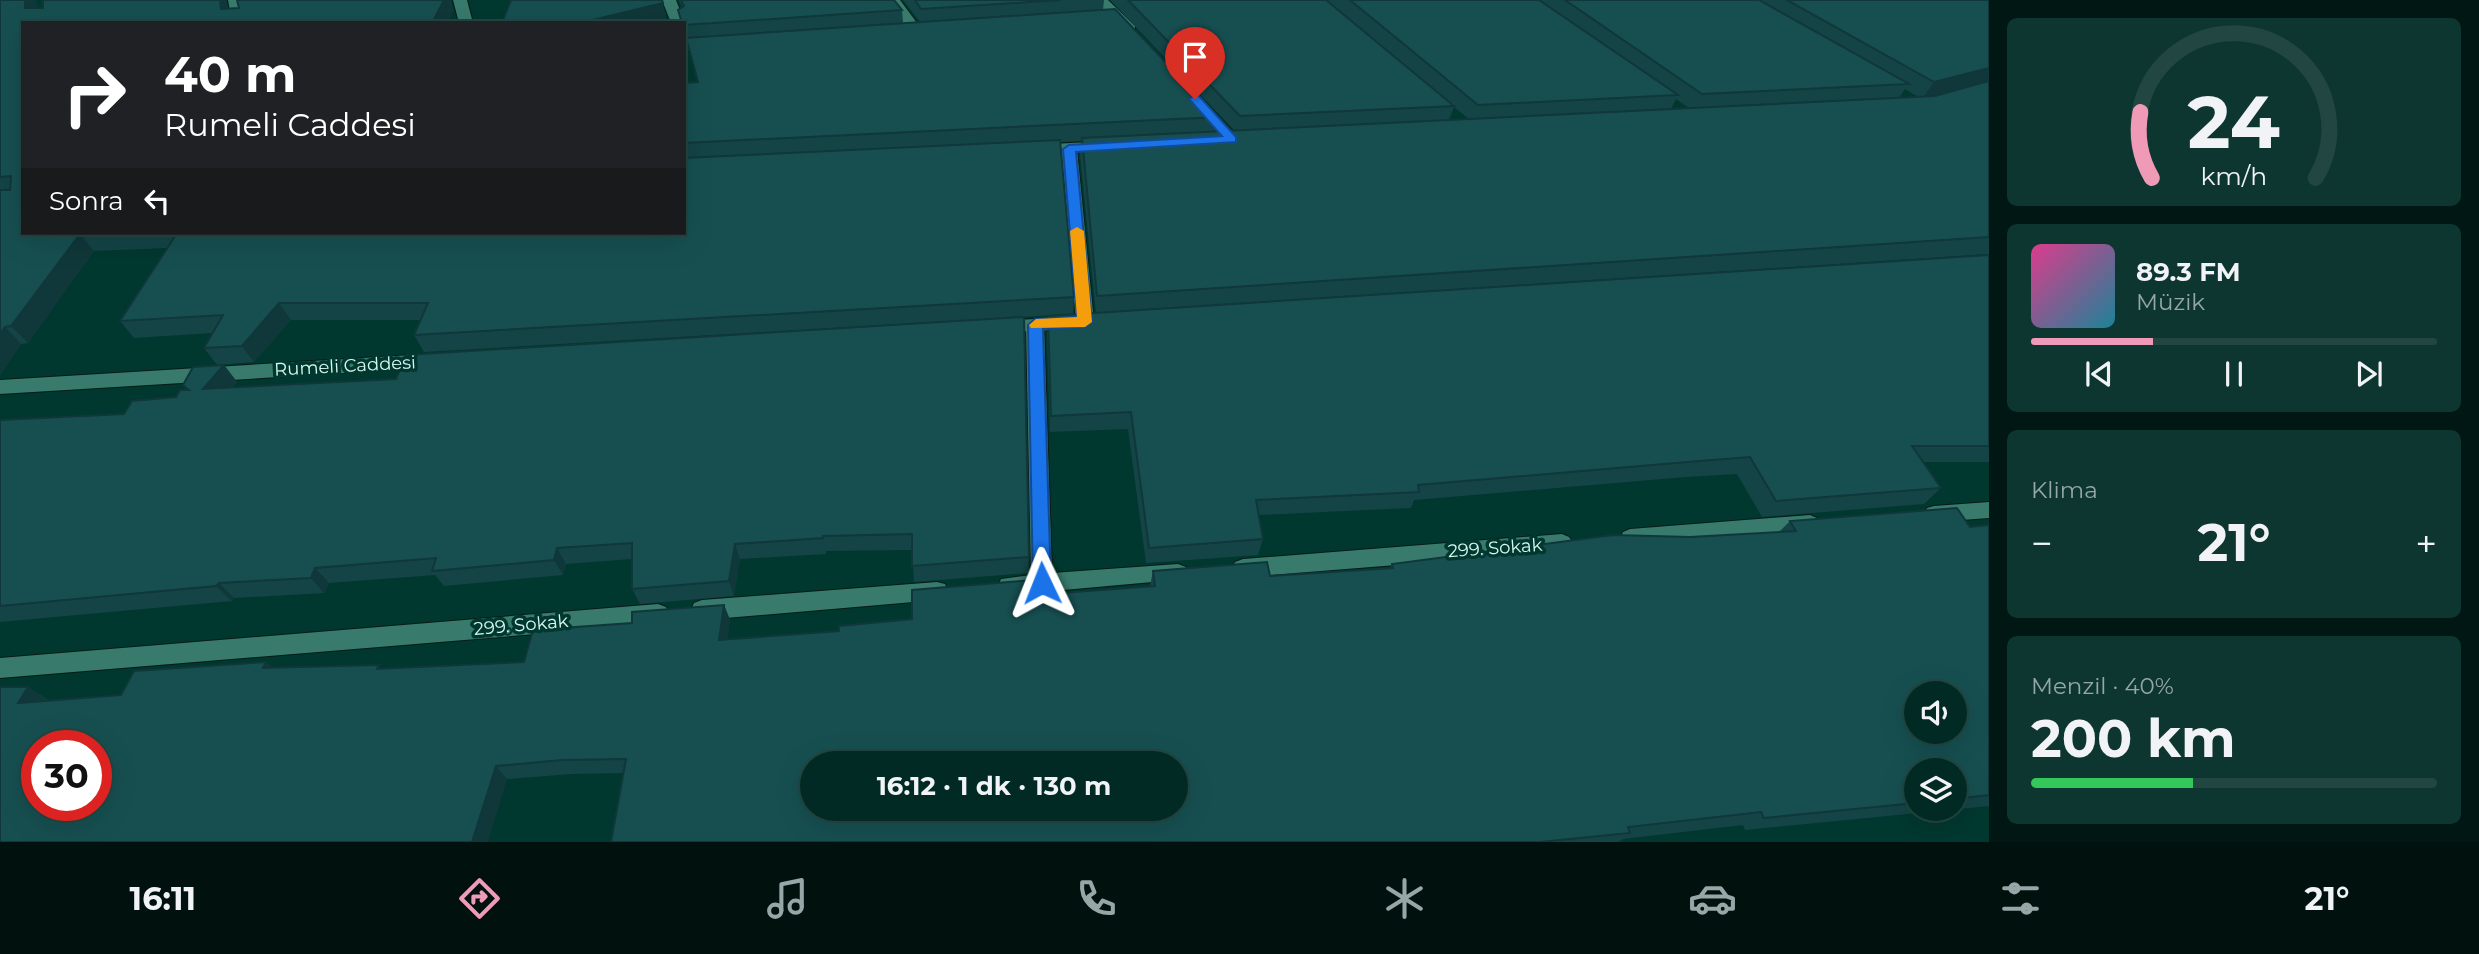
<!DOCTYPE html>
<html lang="tr">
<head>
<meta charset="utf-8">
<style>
	:root { --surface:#002a23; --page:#0e3630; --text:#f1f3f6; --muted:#95a7a6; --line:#224641; --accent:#ef9ab7 }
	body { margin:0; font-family:Montserrat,sans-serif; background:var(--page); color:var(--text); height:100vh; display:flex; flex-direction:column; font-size:26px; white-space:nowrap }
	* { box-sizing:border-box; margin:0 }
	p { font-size:23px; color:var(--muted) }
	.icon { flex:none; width:38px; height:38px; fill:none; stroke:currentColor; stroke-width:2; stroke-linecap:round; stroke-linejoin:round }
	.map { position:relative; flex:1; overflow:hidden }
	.drawer { display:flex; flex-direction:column; gap:18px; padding:18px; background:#001713; width:490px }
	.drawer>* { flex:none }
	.banner { position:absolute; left:21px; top:21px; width:665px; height:214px; border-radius:0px; box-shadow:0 7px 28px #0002,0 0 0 2px var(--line); background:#202124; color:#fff; overflow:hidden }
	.fabs { position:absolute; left:1904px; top:681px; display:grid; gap:14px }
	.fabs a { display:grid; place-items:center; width:63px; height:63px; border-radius:50%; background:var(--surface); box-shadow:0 7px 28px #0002,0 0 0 2px var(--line); font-size:35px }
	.speed { position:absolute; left:21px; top:730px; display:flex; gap:14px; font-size:35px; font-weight:700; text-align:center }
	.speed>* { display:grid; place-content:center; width:91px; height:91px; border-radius:50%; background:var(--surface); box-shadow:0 7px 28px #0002,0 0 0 2px var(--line); line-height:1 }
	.speed .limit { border:10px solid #d22; background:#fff; color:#111 }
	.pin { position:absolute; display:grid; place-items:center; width:60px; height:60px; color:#fff; margin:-72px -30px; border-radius:50% 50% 50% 0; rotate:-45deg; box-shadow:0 0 7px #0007 }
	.pin .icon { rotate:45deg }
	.me { position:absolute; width:77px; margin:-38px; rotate:358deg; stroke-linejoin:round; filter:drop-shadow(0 0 5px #0008) }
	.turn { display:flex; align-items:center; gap:24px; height:147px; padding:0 28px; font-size:32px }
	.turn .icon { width:91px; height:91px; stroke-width:2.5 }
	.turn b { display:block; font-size:49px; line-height:60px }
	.then { display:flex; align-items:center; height:66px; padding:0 28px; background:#0003; gap:14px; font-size:26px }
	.big { font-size:52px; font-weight:700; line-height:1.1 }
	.drawer .widget { flex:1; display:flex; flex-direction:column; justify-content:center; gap:10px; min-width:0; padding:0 24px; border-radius:10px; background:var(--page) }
	.drawer .dial { align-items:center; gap:0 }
	.dial svg { height:182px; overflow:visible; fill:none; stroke:var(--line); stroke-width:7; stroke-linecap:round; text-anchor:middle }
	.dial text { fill:var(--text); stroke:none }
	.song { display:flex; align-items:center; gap:21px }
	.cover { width:84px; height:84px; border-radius:10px; background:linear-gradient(135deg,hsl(330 70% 55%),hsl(190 70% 35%)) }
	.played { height:7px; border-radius:4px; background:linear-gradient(90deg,var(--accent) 30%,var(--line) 30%) }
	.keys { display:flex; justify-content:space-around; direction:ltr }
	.heat { display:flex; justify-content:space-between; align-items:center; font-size:38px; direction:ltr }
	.charge { height:10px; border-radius:5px; background:linear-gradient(90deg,#34c759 40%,var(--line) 0) }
	.trip { position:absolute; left:800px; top:751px; width:388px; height:70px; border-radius:35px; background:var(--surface); box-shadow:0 7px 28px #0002,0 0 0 2px var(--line); font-weight:700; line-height:70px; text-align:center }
	.tabs { display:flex; height:112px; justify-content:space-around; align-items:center; background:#00110e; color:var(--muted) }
	.tabs .icon { width:49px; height:49px }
	.tabs .active { color:var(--accent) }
	.tabs b { font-size:32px; color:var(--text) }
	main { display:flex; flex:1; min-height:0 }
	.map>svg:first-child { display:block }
</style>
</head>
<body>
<main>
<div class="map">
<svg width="1989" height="842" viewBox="0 0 1989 842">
	<rect width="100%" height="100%" fill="#00382f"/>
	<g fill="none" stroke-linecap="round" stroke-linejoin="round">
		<!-- minor casing -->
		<g stroke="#071c17" stroke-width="2">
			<g id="minor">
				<path d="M 228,0 L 242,0 L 246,23 L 232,23 Z"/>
				<path d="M 453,0 L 467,0 L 473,23 L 459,23 Z"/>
				<path d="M 662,0 L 676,0 L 685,23 L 684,24 L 671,23 Z"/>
				<path d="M 886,0 L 900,0 L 923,31 L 921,34 L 911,34 Z"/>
				<path d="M 1094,0 L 1108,0 L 1135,26 L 1135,32 L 1125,32 Z"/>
				<path d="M 684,36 L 689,37 L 694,48 L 692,51 L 684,51 Z"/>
				<path d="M 1200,101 L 1205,102 L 1236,136 L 1239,139 L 1236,142 L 1226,142 L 1195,108 L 1193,105 Z"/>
				<path d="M 1069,144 L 1077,149 L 1094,322 L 1091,326 L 1079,326 L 1076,322 L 1061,149 Z"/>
				<path d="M 1035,319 L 1041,321 L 1044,325 L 1052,573 L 1178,564 L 1186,567 L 1189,573 L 1186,579 L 1009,595 L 1001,593 L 998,586 L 1001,579 L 1031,575 L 1026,325 L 1029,321 Z"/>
				<path d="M 1989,502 L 1989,518 L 1934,522 L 1927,520 L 1924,514 L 1927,508 L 1934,506 Z"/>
				<path d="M 1810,515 L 1817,518 L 1820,524 L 1817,530 L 1810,533 L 1630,547 L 1623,544 L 1620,538 L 1623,532 L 1630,529 Z"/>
				<path d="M 1562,534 L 1569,537 L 1573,543 L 1569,549 L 1562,552 L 1243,577 L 1235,574 L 1232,568 L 1235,562 L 1243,559 Z"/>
				<path d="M 937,582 L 945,584 L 948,591 L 945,598 L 937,600 L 702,620 L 694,617 L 691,610 L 694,603 L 702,600 Z"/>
				<path d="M 658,604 L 666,607 L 669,614 L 666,621 L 658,624 L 0,678 L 0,658 Z"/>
			</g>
		</g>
		<!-- tertiary casing -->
		<g stroke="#071c17" stroke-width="2">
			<g id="tertiary">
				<path d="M 1106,141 L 1114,146 L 1111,149 L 1035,155 L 1027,150 L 1035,145 Z"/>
				<path d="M 1072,317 L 1078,319 L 1081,323 L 1078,327 L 1072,329 L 1000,333 L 994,331 L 991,327 L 994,323 L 1000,321 Z"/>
				<path d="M 429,354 L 435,356 L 438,361 L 435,366 L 429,368 L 0,394 L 0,380 Z"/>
			</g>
		</g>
		<!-- minor -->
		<use href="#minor" fill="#387a6c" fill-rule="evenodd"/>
		<!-- tertiary -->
		<use href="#tertiary" fill="#387a6c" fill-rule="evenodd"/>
	</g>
	<!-- wall -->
	<g fill="#144446" fill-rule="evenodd">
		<path d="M 0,0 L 36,0 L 37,8 L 43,8 L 43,0 L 226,0 L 228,8 L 239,8 L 237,0 L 451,0 L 453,12 L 23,23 L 23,233 L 684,233 L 684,83 L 697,82 L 684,34 L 684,23 L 682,7 L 679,0 L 894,0 L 902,10 L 903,23 L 920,22 L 903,0 L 1104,0 L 1103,10 L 1218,117 L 1216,132 L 1235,131 L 1110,0 L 1989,0 L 1989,254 L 1096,313 L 1080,155 L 1081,141 L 1060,142 L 1074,297 L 1073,314 L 424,352 L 414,335 L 421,320 L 291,320 L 254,362 L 217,365 L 204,348 L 212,333 L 134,338 L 120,321 L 167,248 L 94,251 L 28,343 L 21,344 L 0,375 ZM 1905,89 L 1918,97 L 1899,98 ZM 1676,99 L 1689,108 L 1671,109 ZM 1454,107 L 1469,119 L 1449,120 Z"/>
		<path d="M 1989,255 L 1989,462 L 1923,462 L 1941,488 L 1924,504 L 1762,517 L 1737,474 L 1686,477 L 1414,500 L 1411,508 L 1259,515 L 1263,539 L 1258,555 L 1146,563 L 1128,429 L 1050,432 L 1047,333 L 1048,316 Z"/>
		<path d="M 224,365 L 237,382 L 232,388 L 1029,557 L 1028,573 L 914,582 L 912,550 L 826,551 L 826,554 L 740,559 L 734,596 L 640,604 L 632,589 L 632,559 L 566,564 L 563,575 L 444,586 L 435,575 L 329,583 L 324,593 L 234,598 L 232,601 L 0,622 L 0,420 L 124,414 L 176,397 L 187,390 L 183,385 Z"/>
		<path d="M 1790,521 L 1970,527 L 1989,525 L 1989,806 L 1745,830 L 1743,825 L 1623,839 L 1619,842 L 611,842 L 623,773 L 572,774 L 507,779 L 0,842 L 0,686 L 2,687 L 28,687 L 48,700 L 121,695 L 266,662 L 273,668 L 383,669 L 524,662 L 632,623 L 724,605 L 730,620 L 727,640 L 839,631 L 912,619 L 1034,595 L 1150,586 L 1153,571 L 1270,576 L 1390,568 L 1392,564 L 1690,537 L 1779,532 ZM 1916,770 L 1955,770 L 1955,808 L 1916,808 Z"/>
	</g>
	<!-- shaded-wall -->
	<g fill="#103739">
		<path d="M 25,0 L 36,0 L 37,23 L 25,8 Z"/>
		<path d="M 220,0 L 226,0 L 230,23 L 221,9 Z"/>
		<path d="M 444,0 L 451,0 L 453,12 L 448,23 L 432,23 Z"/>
		<path d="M 663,3 L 667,20 L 653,23 L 579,22 Z"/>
		<path d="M 1989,68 L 1989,81 L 1922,99 L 1934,82 Z"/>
		<path d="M 80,234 L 94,251 L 28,343 L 11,326 Z"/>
		<path d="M 279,303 L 291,320 L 254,362 L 242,346 Z"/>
		<path d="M 5,327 L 21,344 L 0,375 L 0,334 Z"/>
		<path d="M 224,365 L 237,382 L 216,406 L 203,389 Z"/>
		<path d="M 735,544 L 740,559 L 734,596 L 729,581 Z"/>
		<path d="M 557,548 L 566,564 L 563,575 L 554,560 Z"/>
		<path d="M 315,568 L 329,583 L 324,593 L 311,578 Z"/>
		<path d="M 219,583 L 234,598 L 232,601 L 216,586 Z"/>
		<path d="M 724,605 L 730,620 L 725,656 L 719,640 Z"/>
		<path d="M 266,662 L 282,677 L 263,668 Z"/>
		<path d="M 28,687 L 49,702 L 18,703 Z"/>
		<path d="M 496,766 L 507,779 L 488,842 L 472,842 Z"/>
	</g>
	<!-- building -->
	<g fill="#174f51" stroke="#103739" stroke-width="2" fill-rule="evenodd">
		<path d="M 0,0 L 25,0 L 25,8 L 43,8 L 43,0 L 220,0 L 221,9 L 239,8 L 237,0 L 444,0 L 432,23 L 23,23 L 23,233 L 108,233 L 80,234 L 11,326 L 5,327 L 0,334 L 0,190 L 10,190 L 11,176 L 0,177 Z"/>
		<path d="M 511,0 L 662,0 L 663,3 L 580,23 L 502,23 Z"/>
		<path d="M 681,0 L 894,0 L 902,10 L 684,25 L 684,23 L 682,23 L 678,10 L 684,6 Z"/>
		<path d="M 915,0 L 1061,0 L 921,9 Z"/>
		<path d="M 1128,0 L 1326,0 L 1454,106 L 1240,116 Z"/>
		<path d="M 1350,0 L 1539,0 L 1678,95 L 1478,105 Z"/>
		<path d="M 1565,0 L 1759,0 L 1909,84 L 1702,94 Z"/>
		<path d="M 1787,0 L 1989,0 L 1989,68 L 1934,82 Z"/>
		<path d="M 1115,9 L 1218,117 L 684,143 L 684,83 L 698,82 L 686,38 Z"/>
		<path d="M 1989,81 L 1989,237 L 1097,296 L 1082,138 L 1935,96 Z"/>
		<path d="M 1060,140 L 1074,297 L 414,335 L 428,303 L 279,303 L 242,346 L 204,348 L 223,315 L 120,321 L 177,233 L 684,233 L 684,158 Z"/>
		<path d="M 1989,255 L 1989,446 L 1912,446 L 1941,488 L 1776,501 L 1750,457 L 1699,461 L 1418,485 L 1419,492 L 1256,500 L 1263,539 L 1149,548 L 1131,412 L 1051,416 L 1048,316 Z"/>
		<path d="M 1024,317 L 1029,557 L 912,566 L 912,534 L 823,536 L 823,538 L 735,544 L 729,581 L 632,589 L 632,543 L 557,548 L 554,560 L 432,571 L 436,558 L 315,568 L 311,578 L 219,583 L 216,586 L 0,606 L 0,420 L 124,414 L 132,401 L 176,397 L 180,390 L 189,390 L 183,385 L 193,367 L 224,365 L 203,389 L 396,379 L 406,355 Z"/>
		<path d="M 1957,508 L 1970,527 L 1989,525 L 1989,795 L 1955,799 L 1955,770 L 1916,770 L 1916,803 L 1764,818 L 1761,812 L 1628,827 L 1630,833 L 1540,842 L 611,842 L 626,759 L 562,760 L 496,766 L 472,842 L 0,842 L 0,687 L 28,687 L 18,703 L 121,695 L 134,671 L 266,662 L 263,668 L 379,665 L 377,669 L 524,662 L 533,630 L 632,623 L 632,612 L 724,605 L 719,640 L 839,631 L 839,626 L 912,619 L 912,590 L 1033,580 L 1034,595 L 1155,586 L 1153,571 L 1267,562 L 1270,576 L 1393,568 L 1392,564 L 1613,535 L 1690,537 L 1796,531 L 1790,521 ZM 1916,693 L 1955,693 L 1955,732 L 1916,732 ZM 37,746 L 96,746 L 96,805 L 37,805 ZM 812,763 L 1176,763 L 1176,808 L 812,808 Z"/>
	</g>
	<!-- route -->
	<path fill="#1a73e8" stroke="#114b97" stroke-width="2" d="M 1195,95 L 1199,96 L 1236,137 L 1236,142 L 1076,152 L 1092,322 L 1085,327 L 1043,329 L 1051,583 L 1048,589 L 1042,591 L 1036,589 L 1033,583 L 1028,325 L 1035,319 L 1077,317 L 1063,149 L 1069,145 L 1222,136 L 1189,99 Z"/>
	<!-- slow -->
	<path fill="#f59e0b" d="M 1077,227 L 1084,231 L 1092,322 L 1085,327 L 1031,328 L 1029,325 L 1036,319 L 1077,317 L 1070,231 Z"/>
	<g text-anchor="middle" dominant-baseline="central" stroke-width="7" stroke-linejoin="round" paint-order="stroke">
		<!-- street labels -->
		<g font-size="18" fill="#d7f7ef" stroke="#00382f">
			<text transform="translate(345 366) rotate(-3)">Rumeli Caddesi</text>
			<text transform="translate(1495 548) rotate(-4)">299. Sokak</text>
			<text transform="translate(521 625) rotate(-5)">299. Sokak</text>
		</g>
	</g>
</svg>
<div class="fabs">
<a><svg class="icon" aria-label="sound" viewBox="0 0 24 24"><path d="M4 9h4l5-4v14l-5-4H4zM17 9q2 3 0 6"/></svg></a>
<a><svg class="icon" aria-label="layers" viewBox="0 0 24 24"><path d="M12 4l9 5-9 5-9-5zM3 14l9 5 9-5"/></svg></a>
</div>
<div class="speed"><div class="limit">30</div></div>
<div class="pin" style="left:1195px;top:99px;background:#d93025"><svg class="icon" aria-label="arrive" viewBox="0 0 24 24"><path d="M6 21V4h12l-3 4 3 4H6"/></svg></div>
<svg class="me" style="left:1042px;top:583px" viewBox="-20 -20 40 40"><path d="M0-17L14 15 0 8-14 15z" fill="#1a73e8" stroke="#fff" stroke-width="4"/></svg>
<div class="trip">16:12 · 1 dk · 130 m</div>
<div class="banner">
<div class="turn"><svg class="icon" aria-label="right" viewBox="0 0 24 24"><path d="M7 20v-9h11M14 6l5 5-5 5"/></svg><div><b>40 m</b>Rumeli Caddesi</div></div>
<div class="then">Sonra<svg class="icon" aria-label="left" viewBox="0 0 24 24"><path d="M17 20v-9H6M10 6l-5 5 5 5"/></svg></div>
</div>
</div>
<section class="drawer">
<div class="widget dial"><svg viewBox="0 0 100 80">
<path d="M14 69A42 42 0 1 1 86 69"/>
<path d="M14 69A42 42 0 0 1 9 40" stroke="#ef9ab7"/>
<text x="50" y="56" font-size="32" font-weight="700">24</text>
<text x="50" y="72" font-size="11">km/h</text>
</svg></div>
<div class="widget">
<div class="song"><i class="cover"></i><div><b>89.3 FM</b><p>Müzik</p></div></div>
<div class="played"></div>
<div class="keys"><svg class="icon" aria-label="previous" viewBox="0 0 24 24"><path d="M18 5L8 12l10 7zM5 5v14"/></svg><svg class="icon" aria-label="pause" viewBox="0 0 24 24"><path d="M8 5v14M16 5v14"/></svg><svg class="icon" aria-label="next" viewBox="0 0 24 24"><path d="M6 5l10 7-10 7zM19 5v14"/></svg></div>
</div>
<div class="widget"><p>Klima</p>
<div class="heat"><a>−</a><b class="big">21°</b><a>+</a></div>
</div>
<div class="widget"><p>Menzil · 40%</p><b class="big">200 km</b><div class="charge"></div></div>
</section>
</main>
<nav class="tabs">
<b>16:11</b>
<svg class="icon active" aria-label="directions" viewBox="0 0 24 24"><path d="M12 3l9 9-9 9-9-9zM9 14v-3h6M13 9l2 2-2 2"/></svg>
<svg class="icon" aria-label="music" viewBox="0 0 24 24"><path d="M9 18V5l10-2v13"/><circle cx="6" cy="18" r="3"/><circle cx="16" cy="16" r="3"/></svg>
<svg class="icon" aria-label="phone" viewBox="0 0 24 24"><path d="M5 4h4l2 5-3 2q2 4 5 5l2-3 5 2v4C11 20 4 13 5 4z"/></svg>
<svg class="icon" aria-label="climate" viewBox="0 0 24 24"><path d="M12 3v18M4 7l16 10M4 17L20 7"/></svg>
<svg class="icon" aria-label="car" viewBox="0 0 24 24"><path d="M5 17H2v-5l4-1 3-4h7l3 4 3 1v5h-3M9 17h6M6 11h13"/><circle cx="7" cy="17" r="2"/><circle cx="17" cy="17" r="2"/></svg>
<svg class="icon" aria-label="filters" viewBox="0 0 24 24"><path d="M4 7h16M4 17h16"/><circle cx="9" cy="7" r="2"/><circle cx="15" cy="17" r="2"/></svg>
<b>21°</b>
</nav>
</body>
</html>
